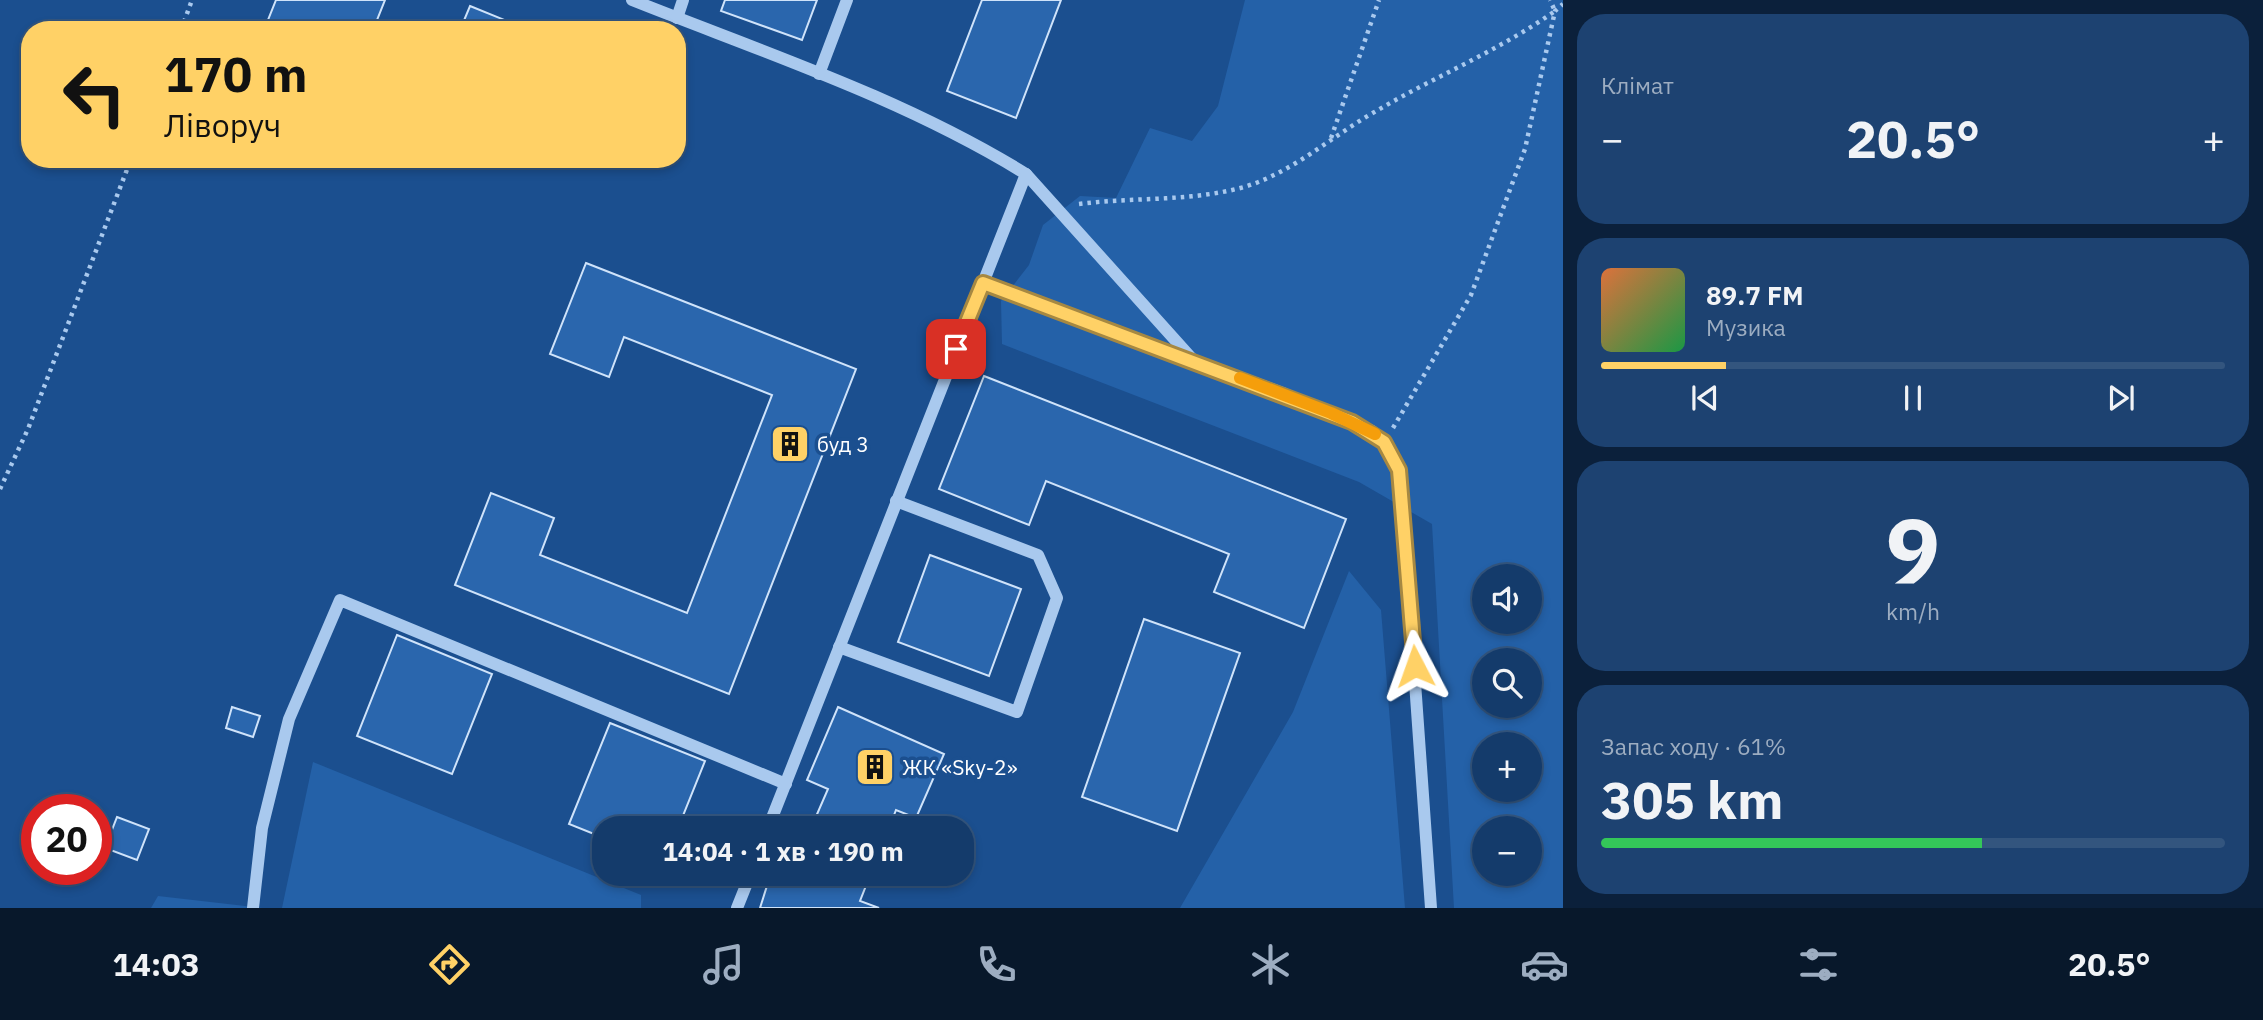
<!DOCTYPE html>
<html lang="uk">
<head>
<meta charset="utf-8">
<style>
	:root { --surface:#143b6b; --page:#1d4271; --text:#f1f3f6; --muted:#9dadc1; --line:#33557e; --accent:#ffd166 }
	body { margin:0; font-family:"IBM Plex Sans",sans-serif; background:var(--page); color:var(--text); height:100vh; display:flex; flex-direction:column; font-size:26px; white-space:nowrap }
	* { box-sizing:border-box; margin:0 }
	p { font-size:23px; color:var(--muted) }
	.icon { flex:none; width:38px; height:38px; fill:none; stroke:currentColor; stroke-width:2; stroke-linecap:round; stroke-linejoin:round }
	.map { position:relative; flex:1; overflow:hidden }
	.side { display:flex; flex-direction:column; gap:14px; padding:14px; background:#0b203b; width:700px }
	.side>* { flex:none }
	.banner { position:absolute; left:21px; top:21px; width:665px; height:147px; border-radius:28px; box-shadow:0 4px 10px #0003,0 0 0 2px var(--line); background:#ffd166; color:#111; overflow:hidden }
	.controls { position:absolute; left:1472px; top:564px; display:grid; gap:14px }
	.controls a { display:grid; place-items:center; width:70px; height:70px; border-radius:50%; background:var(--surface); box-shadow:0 4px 10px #0003,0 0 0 2px var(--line); font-size:35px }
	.speed { position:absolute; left:21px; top:794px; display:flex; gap:14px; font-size:35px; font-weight:700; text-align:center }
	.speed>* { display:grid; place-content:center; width:91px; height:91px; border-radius:50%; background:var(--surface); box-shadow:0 4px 10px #0003,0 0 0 2px var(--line); line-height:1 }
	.speed .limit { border:10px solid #d22; background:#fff; color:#111 }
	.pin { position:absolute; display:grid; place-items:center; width:60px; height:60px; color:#fff; margin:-30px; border-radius:14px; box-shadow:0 4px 10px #0006 }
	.me { position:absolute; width:77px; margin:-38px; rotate:356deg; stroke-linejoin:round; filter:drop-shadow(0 0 5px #0008) }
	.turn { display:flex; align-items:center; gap:24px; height:147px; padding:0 28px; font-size:32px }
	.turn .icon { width:91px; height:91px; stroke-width:2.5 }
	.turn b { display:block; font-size:49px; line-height:60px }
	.big { font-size:52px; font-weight:700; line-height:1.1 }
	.side .widget { flex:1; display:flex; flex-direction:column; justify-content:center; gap:10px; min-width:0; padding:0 24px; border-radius:28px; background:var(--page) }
	.side .dial { align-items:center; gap:0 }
	.dial b { font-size:91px; line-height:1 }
	.song { display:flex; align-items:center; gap:21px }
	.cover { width:84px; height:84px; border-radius:10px; background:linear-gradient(135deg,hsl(20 70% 55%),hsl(140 70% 35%)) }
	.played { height:7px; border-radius:4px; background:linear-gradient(90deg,var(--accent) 20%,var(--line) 20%) }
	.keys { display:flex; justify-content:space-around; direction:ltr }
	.heat { display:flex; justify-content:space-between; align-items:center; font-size:38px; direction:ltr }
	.charge { height:10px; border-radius:5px; background:linear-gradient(90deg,#34c759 61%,var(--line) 0) }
	.trip { position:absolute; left:592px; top:816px; width:382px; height:70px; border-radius:28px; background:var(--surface); box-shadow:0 4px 10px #0003,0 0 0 2px var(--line); font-weight:700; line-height:70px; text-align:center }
	.tabs { display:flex; height:112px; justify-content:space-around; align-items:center; background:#08182b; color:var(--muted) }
	.tabs .icon { width:49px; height:49px }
	.tabs .on { color:var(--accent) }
	.tabs b { font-size:32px; color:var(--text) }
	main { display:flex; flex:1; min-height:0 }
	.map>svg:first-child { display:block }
</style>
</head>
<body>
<main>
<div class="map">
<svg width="1563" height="908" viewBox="0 0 1563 908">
	<rect width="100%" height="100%" fill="#1b4f8f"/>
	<!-- green -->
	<g fill="#2461a8" fill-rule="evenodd">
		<path d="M 1245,0 L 1563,0 L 1563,908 L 1454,908 L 1432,524 L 1359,482 L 1002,344 L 1001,301 L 1029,265 L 1043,225 L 1080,196 L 1116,198 L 1150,128 L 1192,141 L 1218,106 ZM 1484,576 L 1530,576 L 1530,621 L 1484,621 ZM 1484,660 L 1530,660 L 1530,705 L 1484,705 ZM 1484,744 L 1530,744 L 1530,789 L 1484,789 ZM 1484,828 L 1530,828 L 1530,873 L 1484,873 Z"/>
		<path d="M 1349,571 L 1381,610 L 1405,908 L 1180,908 L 1293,712 Z"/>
		<path d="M 313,762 L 641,895 L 641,908 L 282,908 Z"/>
		<path d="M 158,896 L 262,908 L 151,908 Z"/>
	</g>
	<!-- building -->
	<g fill="#2a66ad" stroke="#cfe3fa" stroke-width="2">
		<path d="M 276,0 L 385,0 L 373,30 L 264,30 Z"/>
		<path d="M 725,0 L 817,0 L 802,40 L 721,11 Z"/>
		<path d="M 982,0 L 1061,0 L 1016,118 L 947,91 Z"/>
		<path d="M 470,6 L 529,30 L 460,30 Z"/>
		<path d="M 586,263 L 856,369 L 729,694 L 455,585 L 491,493 L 554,518 L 540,555 L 687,613 L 772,395 L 624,337 L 609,377 L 550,354 Z"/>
		<path d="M 984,376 L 1346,519 L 1304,628 L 1214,592 L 1229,554 L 1046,481 L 1029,525 L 939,489 Z"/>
		<path d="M 930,555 L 1021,589 L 989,676 L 898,642 Z"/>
		<path d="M 1144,619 L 1240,653 L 1177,831 L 1082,797 Z"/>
		<path d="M 397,635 L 492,674 L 452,774 L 357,736 Z"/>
		<path d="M 232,707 L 260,716 L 253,737 L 226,728 Z"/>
		<path d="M 838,707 L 944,754 L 916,818 L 896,810 L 889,828 L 811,828 L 828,789 L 807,780 Z"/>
		<path d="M 610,723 L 705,761 L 678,828 L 604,828 L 604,838 L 569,824 Z"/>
		<path d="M 117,817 L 149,829 L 137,860 L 105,848 Z"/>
		<path d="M 771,873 L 871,873 L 860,901 L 879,908 L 760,908 Z"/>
	</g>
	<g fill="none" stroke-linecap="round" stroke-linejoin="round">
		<!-- path -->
		<g stroke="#a9c9ee" stroke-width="4.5" stroke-dasharray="3.5 5" stroke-linecap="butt">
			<path d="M 181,30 L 192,0"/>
			<path d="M 1331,138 L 1379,0"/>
			<path d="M 1079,204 C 1133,197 1190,202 1244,187 C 1294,172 1333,135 1378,110 C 1436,76 1500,50 1555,11 L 1550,0"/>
			<path d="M 1393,428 L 1471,295 L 1525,149 L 1555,11 L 1563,4"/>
			<path d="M 0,489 L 28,429 L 131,159"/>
		</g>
		<!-- minor -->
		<g stroke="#a9c9ee" stroke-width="12">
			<path d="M 632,0 C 765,53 903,98 1026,174 L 983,283 L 1285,394 L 1372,431 L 1393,455 L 1401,485 L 1431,908"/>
			<path d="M 677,18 L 683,0"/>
			<path d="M 819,74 L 847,0"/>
			<path d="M 1026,174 L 1194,361"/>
			<path d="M 839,647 L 1017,712 L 1057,598 L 1038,555 L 896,501"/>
			<path d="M 768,828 L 983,283"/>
			<path d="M 253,908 L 262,828 L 289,719 L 340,600 L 786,784"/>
			<path d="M 737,908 L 751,873"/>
		</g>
	</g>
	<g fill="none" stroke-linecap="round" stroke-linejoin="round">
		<!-- route casing -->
		<g stroke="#a68842" stroke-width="18">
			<path id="route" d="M 956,349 L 983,283 L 1352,422 L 1384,442 L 1399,470 L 1415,666"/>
		</g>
		<!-- route -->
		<use href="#route" stroke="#ffd166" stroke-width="12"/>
		<!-- slow -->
		<path stroke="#f59e0b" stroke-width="12" d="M 1240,378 L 1331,413 L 1375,434"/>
	</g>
	<!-- icons -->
	<defs>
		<g id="building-square" transform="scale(2.0125)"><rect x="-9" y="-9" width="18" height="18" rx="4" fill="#ffd166" stroke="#1b4f8f"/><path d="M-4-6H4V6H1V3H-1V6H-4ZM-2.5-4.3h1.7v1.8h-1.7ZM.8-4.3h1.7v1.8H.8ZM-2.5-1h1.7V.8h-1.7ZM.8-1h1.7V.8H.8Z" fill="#111"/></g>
	</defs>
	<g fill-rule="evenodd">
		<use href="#building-square" x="790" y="444"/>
		<use href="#building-square" x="875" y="767"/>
	</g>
	<g text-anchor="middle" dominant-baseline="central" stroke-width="7" stroke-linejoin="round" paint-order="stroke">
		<!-- poi labels -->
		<g font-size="21" fill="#fff" stroke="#1b4f8f" text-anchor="start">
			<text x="817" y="444">буд 3</text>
			<text x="902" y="767">ЖК «Sky-2»</text>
		</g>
	</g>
</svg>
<div class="controls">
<a><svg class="icon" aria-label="sound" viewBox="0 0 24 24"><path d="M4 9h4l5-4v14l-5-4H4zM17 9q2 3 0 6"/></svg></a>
<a><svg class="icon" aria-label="search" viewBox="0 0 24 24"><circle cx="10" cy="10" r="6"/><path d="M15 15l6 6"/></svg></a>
<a>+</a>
<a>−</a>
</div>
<div class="speed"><div class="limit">20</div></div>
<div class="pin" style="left:956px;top:349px;background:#d93025"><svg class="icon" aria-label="arrive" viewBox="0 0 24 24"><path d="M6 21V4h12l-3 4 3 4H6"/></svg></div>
<svg class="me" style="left:1415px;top:666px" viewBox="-20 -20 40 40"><path d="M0-17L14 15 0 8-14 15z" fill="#ffd166" stroke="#fff" stroke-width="4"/></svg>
<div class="trip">14:04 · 1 хв · 190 m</div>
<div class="banner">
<div class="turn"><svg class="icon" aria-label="left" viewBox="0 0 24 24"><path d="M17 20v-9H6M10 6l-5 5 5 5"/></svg><div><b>170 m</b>Ліворуч</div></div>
</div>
</div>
<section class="side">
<div class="widget"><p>Клімат</p>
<div class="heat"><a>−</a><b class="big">20.5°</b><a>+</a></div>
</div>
<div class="widget">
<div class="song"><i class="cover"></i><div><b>89.7 FM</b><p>Музика</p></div></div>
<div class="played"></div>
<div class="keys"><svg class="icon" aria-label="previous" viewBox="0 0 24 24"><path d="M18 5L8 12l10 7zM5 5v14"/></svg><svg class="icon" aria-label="pause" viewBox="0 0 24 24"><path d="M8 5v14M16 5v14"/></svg><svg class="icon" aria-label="next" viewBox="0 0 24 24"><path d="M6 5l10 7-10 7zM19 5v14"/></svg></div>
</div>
<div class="widget dial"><b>9</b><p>km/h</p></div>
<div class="widget"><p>Запас ходу · 61%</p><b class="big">305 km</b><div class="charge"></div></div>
</section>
</main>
<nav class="tabs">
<b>14:03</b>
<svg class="icon on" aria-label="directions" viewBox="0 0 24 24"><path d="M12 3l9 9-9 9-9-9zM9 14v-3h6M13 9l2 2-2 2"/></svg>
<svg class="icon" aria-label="music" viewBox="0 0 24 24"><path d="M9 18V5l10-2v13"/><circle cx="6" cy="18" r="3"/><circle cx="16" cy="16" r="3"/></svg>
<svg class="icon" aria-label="phone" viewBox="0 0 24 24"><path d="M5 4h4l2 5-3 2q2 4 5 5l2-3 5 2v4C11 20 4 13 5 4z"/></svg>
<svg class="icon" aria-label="climate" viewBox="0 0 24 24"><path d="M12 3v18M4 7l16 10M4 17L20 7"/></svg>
<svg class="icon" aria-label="car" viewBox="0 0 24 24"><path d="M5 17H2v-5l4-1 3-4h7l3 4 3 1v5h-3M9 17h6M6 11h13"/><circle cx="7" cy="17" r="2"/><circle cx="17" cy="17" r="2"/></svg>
<svg class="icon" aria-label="filters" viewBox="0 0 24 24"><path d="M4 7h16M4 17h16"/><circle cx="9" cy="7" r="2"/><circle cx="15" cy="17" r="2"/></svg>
<b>20.5°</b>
</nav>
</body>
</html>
